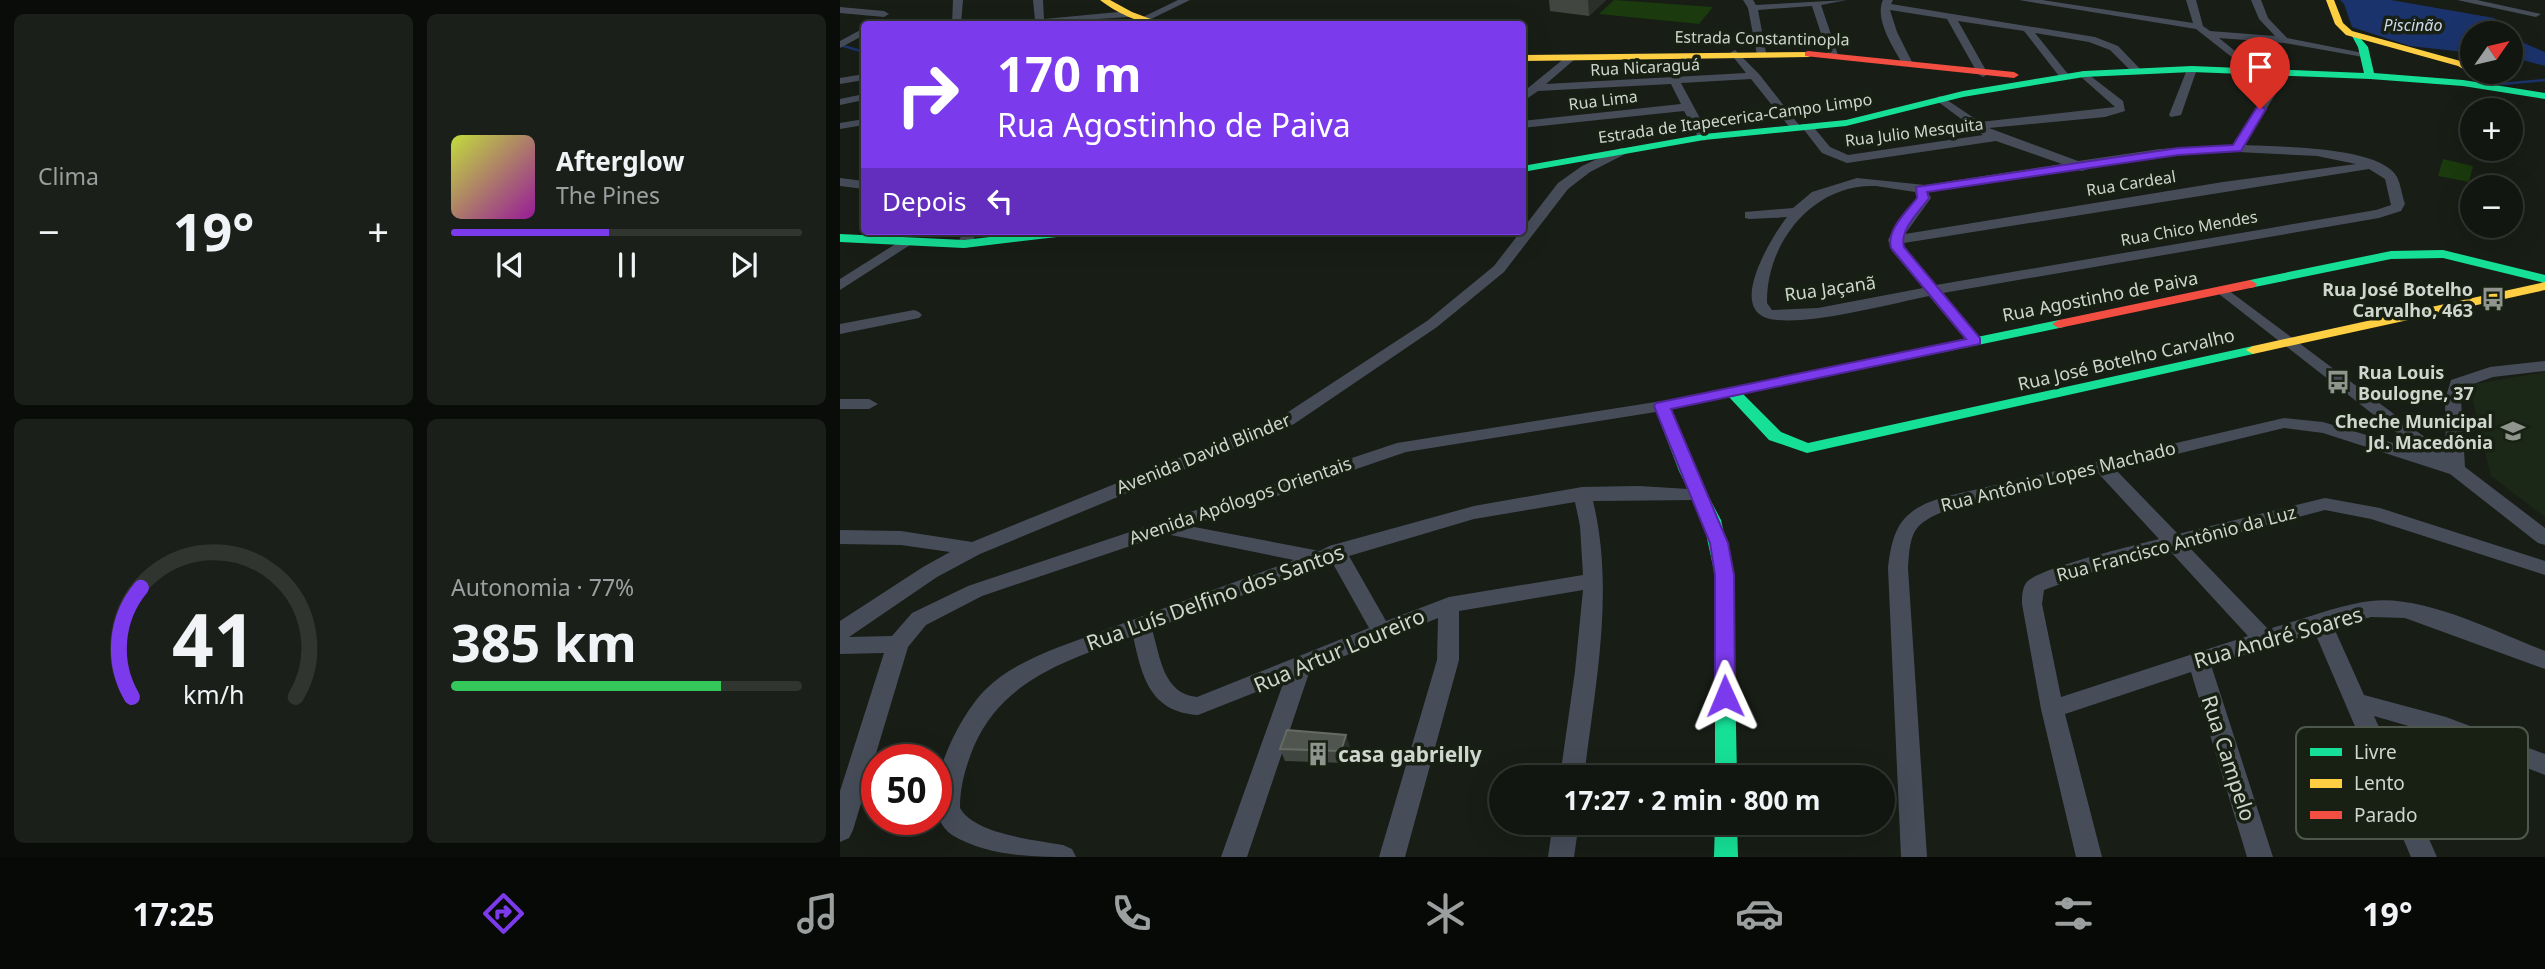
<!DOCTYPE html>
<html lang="pt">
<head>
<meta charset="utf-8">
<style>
	:root { --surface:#121610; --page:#1b1f19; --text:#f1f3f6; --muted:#9c9f9f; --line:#313530; --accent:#7c3aed }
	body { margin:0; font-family:"Noto Sans",sans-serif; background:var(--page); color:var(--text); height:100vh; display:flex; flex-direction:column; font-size:26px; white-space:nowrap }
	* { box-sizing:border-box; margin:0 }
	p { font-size:23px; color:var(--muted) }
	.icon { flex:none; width:38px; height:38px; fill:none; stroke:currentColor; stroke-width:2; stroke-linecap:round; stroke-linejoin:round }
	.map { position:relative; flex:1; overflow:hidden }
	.sheet { display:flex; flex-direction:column; gap:14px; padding:14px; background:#0a0c09; width:840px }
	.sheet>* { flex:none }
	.banner { position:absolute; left:21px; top:21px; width:665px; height:214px; border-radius:7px; box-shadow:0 7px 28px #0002,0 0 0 2px var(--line); background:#7c3aed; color:#fff; overflow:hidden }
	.needle { width:46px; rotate:56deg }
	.fabs { position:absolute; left:1620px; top:21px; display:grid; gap:14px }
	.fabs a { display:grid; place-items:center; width:63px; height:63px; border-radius:50%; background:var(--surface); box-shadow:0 7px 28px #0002,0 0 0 2px var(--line); font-size:35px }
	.speed { position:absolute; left:21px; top:744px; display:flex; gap:14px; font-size:35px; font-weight:700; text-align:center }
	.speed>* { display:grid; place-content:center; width:91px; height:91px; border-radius:50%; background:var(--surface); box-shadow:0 7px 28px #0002,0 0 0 2px var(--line); line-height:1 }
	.speed .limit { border:10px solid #d22; background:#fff; color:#111 }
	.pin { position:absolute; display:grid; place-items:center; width:60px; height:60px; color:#fff; margin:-72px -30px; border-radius:50% 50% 50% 0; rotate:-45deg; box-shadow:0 0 7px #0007 }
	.pin .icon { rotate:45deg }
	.me { position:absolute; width:77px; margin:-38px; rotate:359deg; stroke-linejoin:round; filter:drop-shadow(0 0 5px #0008) }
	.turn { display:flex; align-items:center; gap:24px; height:147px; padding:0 21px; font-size:32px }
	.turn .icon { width:91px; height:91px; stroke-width:2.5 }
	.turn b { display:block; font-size:49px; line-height:60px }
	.then { display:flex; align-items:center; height:66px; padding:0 21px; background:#0003; gap:14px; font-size:26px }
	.big { font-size:52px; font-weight:700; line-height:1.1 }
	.sheet .widget { flex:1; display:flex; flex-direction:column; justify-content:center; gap:10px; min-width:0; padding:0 24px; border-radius:10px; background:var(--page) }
	.sheet .dial { align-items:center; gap:0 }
	.dial svg { height:182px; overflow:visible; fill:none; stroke:var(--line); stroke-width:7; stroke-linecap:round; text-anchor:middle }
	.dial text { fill:var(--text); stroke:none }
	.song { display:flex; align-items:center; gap:21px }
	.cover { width:84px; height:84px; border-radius:10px; background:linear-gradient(135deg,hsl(70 70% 55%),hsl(300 70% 35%)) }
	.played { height:7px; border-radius:4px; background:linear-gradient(90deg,var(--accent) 45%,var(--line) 45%) }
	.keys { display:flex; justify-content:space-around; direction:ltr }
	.heat { display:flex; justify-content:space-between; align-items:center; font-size:38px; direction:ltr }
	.charge { height:10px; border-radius:5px; background:linear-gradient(90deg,#34c759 77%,var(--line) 0) }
	.sheet .tiles { flex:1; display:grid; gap:14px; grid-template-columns:repeat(2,1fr) }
	.trip { position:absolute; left:649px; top:765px; width:406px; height:70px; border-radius:35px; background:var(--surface); box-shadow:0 7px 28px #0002,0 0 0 2px var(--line); font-weight:700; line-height:70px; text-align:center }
	.menu { display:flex; height:112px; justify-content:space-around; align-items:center; background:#070906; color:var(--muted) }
	.menu .icon { width:49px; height:49px }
	.menu .current { color:var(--accent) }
	.menu b { font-size:32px; color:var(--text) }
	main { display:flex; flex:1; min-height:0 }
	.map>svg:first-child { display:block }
</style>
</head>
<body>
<main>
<section class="sheet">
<div class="tiles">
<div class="widget"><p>Clima</p>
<div class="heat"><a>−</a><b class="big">19°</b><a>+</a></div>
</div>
<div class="widget">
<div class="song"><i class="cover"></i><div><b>Afterglow</b><p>The Pines</p></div></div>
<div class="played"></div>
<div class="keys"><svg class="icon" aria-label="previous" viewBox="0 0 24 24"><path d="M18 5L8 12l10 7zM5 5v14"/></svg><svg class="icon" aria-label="pause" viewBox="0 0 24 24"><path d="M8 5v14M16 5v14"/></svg><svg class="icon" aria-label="next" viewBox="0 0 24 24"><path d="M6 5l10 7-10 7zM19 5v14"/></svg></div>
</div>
<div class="widget dial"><svg viewBox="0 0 100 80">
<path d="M14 69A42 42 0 1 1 86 69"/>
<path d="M14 69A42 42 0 0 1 18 21" stroke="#7c3aed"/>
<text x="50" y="56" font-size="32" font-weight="700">41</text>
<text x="50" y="72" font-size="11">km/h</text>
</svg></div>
<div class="widget"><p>Autonomia · 77%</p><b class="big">385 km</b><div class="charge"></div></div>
</div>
</section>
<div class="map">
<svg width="1705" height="857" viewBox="0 0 1705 857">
	<rect width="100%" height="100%" fill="#181d16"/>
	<!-- built -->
	<path fill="#1b2817" d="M 1705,372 L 1705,517 L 1651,476 L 1629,385 Z"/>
	<!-- green -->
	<g fill="#1b3a0d">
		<path d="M 774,0 L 873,7 L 859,24 L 759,14 Z"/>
		<path d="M 1603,159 L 1633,166 L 1629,182 L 1598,176 Z"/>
	</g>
	<!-- water -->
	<g fill="#1b336c">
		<path d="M 1500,0 L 1551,0 L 1654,18 L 1671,33 L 1633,33 L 1633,53 L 1570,46 L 1512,27 L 1504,4 Z"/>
		<path d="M 1671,34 L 1679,41 L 1705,52 L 1705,66 L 1671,57 Z"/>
	</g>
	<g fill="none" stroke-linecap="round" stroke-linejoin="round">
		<!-- stream -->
		<g stroke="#1b336c" stroke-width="2.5">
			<path d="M 0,45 L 24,52"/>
			<path d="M 1662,84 L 1705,80"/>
		</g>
		<!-- street -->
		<g fill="#464d59" fill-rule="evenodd">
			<path d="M 113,0 L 123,0 L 121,24 L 112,24 Z"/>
			<path d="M 193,0 L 203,0 L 204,19 L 289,11 L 294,14 L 289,17 L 177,24 L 178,22 L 195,20 Z"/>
			<path d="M 338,0 L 350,0 L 307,21 L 299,19 Z"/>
			<path d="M 903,0 L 913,0 L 916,5 L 1007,0 L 981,5 L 998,55 L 993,58 L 988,55 L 972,6 L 918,10 L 926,53 L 917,55 L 908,8 Z"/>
			<path d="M 1043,0 L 1053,0 L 1051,4 L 1255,37 L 1278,46 L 1302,71 L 1293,73 L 1270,50 L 1249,42 L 1195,33 L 1228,74 L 1219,76 L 1184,31 L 1118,21 L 1148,74 L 1143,77 L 1138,74 L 1107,19 L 1050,10 L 1057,32 L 1073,64 L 1064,66 C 1054,49 1034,19 1043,0 Z"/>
			<path d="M 1179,0 L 1202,0 L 1353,23 L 1346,0 L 1356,0 L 1363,26 L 1370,31 L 1435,36 L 1419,19 L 1411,0 L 1421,0 L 1428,18 L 1447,38 L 1528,54 L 1523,57 L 1444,43 L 1379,38 L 1416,68 L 1416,72 L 1412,73 L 1356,29 Z"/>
			<path d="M 1617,0 L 1637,0 L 1701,14 L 1696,17 Z"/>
			<path d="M 0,7 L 44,11 L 49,14 L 44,17 L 0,13 Z"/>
			<path d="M 24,28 L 24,35 L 0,48 L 0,41 Z"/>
			<path d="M 895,50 L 919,74 L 959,125 L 959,129 L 951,129 L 911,79 L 841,83 L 870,137 L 864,141 L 858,137 L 844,111 L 682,128 L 682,121 L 841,104 L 831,84 L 698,91 L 682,102 L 682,93 L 726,57 L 735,59 L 706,84 L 906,73 L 890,53 Z"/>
			<path d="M 1348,67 L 1357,69 L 1341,115 L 1331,117 L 1329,115 Z"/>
			<path d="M 1444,68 L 1449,71 L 1405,145 C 1437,147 1541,146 1557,177 C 1561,185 1562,196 1565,204 L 1561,211 L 1539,218 L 1103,293 L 1143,341 L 1135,346 L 1129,344 L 1089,296 C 1054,303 954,330 924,317 C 891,302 933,235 947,217 L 910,219 L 905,218 L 905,212 L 953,208 L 972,192 L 1017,178 L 1085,185 L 1222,164 L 1156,141 L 1007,163 L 982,153 L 961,126 L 963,124 L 971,124 L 990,147 L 1008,155 L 1143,135 L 1097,101 L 1097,97 L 1101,96 L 1140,122 L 1275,107 L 1240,76 L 1240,72 L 1244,71 L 1283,101 L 1285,111 L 1265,117 L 1149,128 L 1238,161 L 1320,149 L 1393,145 L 1439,71 ZM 1397,152 L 1477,156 L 1516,164 L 1383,182 L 1065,234 L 1091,198 L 1088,192 L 1236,169 L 1242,171 C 1288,154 1347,154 1397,152 ZM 1529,169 L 1545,179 L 1551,205 L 1536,210 L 1096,285 L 1064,247 L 1064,243 ZM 1036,186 L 1075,192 L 1077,198 L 1058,221 L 1048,240 L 1052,251 L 1083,288 L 978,308 L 932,310 L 927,303 C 926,242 974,183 1036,186 Z"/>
			<path d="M 24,74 L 24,80 L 0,84 L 0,78 Z"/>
			<path d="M 24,94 L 24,100 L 0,105 L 0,99 Z"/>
			<path d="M 24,119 L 24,125 L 0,129 L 0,123 Z"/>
			<path d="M 781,148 L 791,151 L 750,172 L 728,189 L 664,272 L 597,327 L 454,424 L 140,554 L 97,577 L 9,637 L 52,636 L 72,613 L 128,586 L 557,443 L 822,401 L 828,402 L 831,406 L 828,410 L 566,452 L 349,526 L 480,551 L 489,546 L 634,506 L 742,487 L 799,486 L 865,490 L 867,494 L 858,500 L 753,501 C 775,592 755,685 744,777 L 720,777 L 735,671 L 743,590 L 619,611 L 619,660 L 565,857 L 539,857 L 597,660 L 598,618 L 470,670 L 407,857 L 381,857 L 444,681 L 358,715 C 310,712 302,677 293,636 C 229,660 164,678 134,746 C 126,766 120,785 120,808 C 134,834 195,840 223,845 L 232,849 L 236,857 C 194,857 149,857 112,835 C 71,806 119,715 146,689 C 166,669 194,657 219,647 L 454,560 L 326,534 L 142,596 L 86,625 L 68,647 L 13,830 L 9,838 L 0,842 L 0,791 L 44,653 L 0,654 L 0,621 L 83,567 L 110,552 L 61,545 L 0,544 L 0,530 L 61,531 L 132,542 L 442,416 L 587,321 L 654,266 L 718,183 L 742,166 ZM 735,502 L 740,526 L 743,575 L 609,597 L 546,621 L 509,556 L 634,519 ZM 492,562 L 529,628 L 357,697 C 323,694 320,656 312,629 Z"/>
			<path d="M 0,178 L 24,181 L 24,189 L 0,186 Z"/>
			<path d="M 124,231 L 138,231 L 129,247 L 124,248 L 117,244 Z"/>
			<path d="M 65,238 L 72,242 L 70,245 L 0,290 L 0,279 Z"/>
			<path d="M 1384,287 L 1606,453 L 1605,400 L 1611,380 L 1650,367 L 1705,361 L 1705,371 L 1653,377 L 1625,387 L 1621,400 L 1625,467 L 1705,528 L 1705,545 L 1698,543 L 1610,474 L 1483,433 L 1444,428 L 1275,469 L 1338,534 L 1485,498 L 1540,508 L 1705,561 L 1705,575 L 1531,519 L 1485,510 L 1348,546 L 1428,629 C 1459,621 1501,604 1531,601 C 1585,595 1655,632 1705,651 L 1705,669 L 1565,618 L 1531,617 L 1494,628 L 1524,695 L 1606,717 L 1705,754 L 1705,775 L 1603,736 L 1534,716 L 1597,857 L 1571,857 L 1475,633 L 1371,665 L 1433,857 L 1407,857 L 1351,672 L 1225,714 L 1262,857 L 1236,857 L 1201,709 L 1182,604 C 1182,597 1182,589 1186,583 C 1197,568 1296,545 1319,539 L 1258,473 C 1221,482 1100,501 1078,527 C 1069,537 1069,555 1068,568 L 1087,857 L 1061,857 L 1048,568 C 1053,524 1064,508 1108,496 L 1444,418 L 1483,422 L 1580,451 L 1379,294 L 1379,288 ZM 1329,550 L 1408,636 L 1221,697 L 1202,604 L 1204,590 L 1272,565 Z"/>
			<path d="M 74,310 L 79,312 L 82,315 L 79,318 L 0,334 L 0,324 Z"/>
			<path d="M 0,399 L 29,399 L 38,404 L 29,409 L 0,409 Z"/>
			<path d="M 713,822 L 739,822 L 734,857 L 708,857 Z"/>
		</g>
		<!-- fast -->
		<g fill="#16e098" fill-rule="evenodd">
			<path d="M 1516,33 L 1528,47 L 1534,73 L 1623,80 L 1705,93 L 1705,99 L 1623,86 L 1530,79 L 1352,72 L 1244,77 L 1123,97 L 1006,126 L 864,140 L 682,172 L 682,166 L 864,134 L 1006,120 L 1123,91 L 1244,71 L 1352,66 L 1524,73 L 1518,47 L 1512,36 Z"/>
			<path d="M 203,231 L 240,231 L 234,235 L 124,248 L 0,242 L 0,234 L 124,240 Z"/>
			<path d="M 1603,250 L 1705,275 L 1705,283 L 1603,258 L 1551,259 L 1410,288 L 1403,284 L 1410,280 L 1551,251 Z"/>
			<path d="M 1219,320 L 1226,324 L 1224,327 L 903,394 L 941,432 L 968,443 L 1413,346 L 1420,350 L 1413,354 L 967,453 L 929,440 L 889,397 L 831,409 L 855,471 L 881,520 L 893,575 L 897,777 L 875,777 L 875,575 L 863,520 L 839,471 L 814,406 L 817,403 Z"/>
			<path d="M 875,822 L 897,822 L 898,857 L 874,857 Z"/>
		</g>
		<!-- slow -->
		<g fill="#ffcf43" fill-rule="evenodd">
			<path d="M 260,0 L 270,0 L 292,12 L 324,24 C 303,26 277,13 260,0 Z"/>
			<path d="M 1486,0 L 1494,0 L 1503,23 L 1512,31 L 1624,62 L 1633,67 L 1633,72 L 1637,72 L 1630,73 L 1618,66 L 1506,35 L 1495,24 Z"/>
			<path d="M 971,52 L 971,56 L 968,57 L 682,61 L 682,55 Z"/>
			<path d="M 1705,282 L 1705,290 L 1413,354 L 1406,350 L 1413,346 Z"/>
		</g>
		<!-- jam -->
		<g fill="#f24e42" fill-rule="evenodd">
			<path d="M 968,51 L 1174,72 L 1179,75 L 1174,78 L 965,56 L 965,52 Z"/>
			<path d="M 1410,280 L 1417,284 L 1415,287 L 1219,328 L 1212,324 L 1219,320 Z"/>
		</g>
	</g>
	<!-- wall -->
	<g fill="#424641">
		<path d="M 709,0 L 766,0 L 749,16 L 710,11 Z"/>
		<path d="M 510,747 L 505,763 L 445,761 L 440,749 Z"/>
	</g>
	<!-- shaded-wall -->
	<g fill="#2b2f29">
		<path d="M 748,0 L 766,0 L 749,16 Z"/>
		<path d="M 506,735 L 510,747 L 505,763 L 501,751 Z"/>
	</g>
	<!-- building -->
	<path fill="#515550" stroke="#656a63" stroke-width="2" d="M 447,730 L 506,735 L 501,751 L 440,749 Z"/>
	<!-- route -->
	<path fill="#7c3aed" stroke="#51269a" stroke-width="2" d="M 1420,106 L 1426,109 L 1401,151 L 1338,155 L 1087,192 L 1089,198 C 1080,211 1059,230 1064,247 L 1140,338 L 1140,344 L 831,409 L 888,543 L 894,575 L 895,696 L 892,702 L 885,705 L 878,702 L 875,696 L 875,575 L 870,543 L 814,406 L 816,403 L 1126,339 L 1051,248 C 1046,230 1067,211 1077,198 L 1076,187 L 1338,148 L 1393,145 L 1417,107 Z"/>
	<!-- icons -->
	<defs>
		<g id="bus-bare" transform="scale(1.89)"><path d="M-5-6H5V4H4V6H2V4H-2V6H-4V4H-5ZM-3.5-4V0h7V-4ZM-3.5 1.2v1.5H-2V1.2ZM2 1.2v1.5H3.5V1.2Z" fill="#8f958d" stroke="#172013" stroke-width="2.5" paint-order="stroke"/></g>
		<g id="school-bare" transform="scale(1.89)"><path d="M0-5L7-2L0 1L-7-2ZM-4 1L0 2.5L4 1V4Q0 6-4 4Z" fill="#8f958d" stroke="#172013" stroke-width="2.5" paint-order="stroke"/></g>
		<g id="building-bare" transform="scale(1.89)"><path d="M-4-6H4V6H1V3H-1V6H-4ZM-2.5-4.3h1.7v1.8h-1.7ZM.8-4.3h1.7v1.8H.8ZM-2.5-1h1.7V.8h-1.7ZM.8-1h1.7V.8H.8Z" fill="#8f958d" stroke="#172013" stroke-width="2.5" paint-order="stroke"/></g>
	</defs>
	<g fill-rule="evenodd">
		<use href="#bus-bare" x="1653" y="299"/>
		<use href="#bus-bare" x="1498" y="382"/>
		<use href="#school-bare" x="1673" y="431"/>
		<use href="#building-bare" x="478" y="754"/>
	</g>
	<g text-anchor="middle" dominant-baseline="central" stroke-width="7" stroke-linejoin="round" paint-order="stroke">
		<!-- far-water labels -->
		<g font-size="16" font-style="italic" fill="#cfd9ec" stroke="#172013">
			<text x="1573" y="25">Piscinão</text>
		</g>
		<!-- far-street labels -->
		<g font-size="16" fill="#cfd6cd" stroke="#172013">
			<text transform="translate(922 38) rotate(1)">Estrada Constantinopla</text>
			<text transform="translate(805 67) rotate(-3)">Rua Nicaraguá</text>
			<text transform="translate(763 100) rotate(-7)">Rua Lima</text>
			<text transform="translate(895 118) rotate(-8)">Estrada de Itapecerica-Campo Limpo</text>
			<text transform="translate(1074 132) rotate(-7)">Rua Julio Mesquita</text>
			<text transform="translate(1291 183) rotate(-9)">Rua Cardeal</text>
			<text transform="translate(1349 228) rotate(-10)">Rua Chico Mendes</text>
		</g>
		<!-- street labels -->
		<g font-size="18" fill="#cfd6cd" stroke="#172013">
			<text transform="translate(990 288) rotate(-8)">Rua Jaçanã</text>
			<text transform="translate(1260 296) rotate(-11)">Rua Agostinho de Paiva</text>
			<text transform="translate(1286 359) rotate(-13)">Rua José Botelho Carvalho</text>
			<text transform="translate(363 453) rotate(-22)">Avenida David Blinder</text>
			<text transform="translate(1218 476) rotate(-14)">Rua Antônio Lopes Machado</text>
			<text transform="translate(400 500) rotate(-19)">Avenida Apólogos Orientais</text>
			<text transform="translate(1336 543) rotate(-15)">Rua Francisco Antônio da Luz</text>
		</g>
		<!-- poi labels -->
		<g font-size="18" font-weight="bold" fill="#cfd6cd" stroke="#172013" text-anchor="end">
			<text x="1633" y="289">Rua José Botelho<tspan x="1633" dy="21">Carvalho, 463</tspan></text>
			<text x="1518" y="372" text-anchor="start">Rua Louis<tspan x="1518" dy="21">Boulogne, 37</tspan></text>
			<text x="1653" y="421">Cheche Municipal<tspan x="1653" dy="21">Jd. Macedônia</tspan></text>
		</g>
		<!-- near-street labels -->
		<g font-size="21" fill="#cfd6cd" stroke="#172013">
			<text transform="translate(375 597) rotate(-20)">Rua Luís Delfino dos Santos</text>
			<text transform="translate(1438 637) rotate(-16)">Rua André Soares</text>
			<text transform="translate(499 650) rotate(-23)">Rua Artur Loureiro</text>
			<text transform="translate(1389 758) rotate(72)">Rua Campelo</text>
		</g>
		<!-- near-poi labels -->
		<g font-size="21" font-weight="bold" fill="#cfd6cd" stroke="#172013" text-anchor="start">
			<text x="498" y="754">casa gabrielly</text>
		</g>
	</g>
	<!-- legend -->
	<rect x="1456" y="727" width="232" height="112" rx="10" fill="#172013" stroke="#4e574b" stroke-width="2"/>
	<rect x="1470" y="748" width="32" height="8" fill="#16e098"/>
	<rect x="1470" y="779" width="32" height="9" fill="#ffcf43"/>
	<rect x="1470" y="811" width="32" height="8" fill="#f24e42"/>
	<g font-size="19" fill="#cfd6cd">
		<text x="1514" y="759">Livre</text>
		<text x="1514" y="790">Lento</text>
		<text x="1514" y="822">Parado</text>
	</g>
</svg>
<div class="fabs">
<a><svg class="needle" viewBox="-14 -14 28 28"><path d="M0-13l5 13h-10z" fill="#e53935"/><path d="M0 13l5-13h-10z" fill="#9c9f9f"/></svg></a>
<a>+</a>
<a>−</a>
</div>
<div class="speed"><div class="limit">50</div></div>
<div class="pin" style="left:1420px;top:109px;background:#d93025"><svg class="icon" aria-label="arrive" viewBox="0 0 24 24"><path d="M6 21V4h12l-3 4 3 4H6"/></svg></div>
<svg class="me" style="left:885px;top:696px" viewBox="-20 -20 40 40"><path d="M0-17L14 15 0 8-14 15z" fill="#7c3aed" stroke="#fff" stroke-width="4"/></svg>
<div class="trip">17:27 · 2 min · 800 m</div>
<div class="banner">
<div class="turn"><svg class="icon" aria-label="right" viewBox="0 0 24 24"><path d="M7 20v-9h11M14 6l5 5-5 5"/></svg><div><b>170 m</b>Rua Agostinho de Paiva</div></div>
<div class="then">Depois<svg class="icon" aria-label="left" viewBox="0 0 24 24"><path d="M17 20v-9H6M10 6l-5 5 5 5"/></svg></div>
</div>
</div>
</main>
<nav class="menu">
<b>17:25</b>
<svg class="icon current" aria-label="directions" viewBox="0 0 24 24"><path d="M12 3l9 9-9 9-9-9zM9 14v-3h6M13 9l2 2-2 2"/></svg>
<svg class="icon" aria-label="music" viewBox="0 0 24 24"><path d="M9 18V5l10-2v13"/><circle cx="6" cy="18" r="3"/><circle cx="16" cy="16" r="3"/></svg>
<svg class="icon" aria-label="phone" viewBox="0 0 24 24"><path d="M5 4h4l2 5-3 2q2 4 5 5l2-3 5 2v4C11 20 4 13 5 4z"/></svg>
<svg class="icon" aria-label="climate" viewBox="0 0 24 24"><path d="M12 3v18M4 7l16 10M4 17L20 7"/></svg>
<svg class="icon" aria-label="car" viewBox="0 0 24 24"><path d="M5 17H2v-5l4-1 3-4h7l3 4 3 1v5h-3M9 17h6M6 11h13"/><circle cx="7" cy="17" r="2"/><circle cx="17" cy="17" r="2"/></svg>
<svg class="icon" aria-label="filters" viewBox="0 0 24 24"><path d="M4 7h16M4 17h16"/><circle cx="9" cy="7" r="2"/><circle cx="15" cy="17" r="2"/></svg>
<b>19°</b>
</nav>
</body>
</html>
